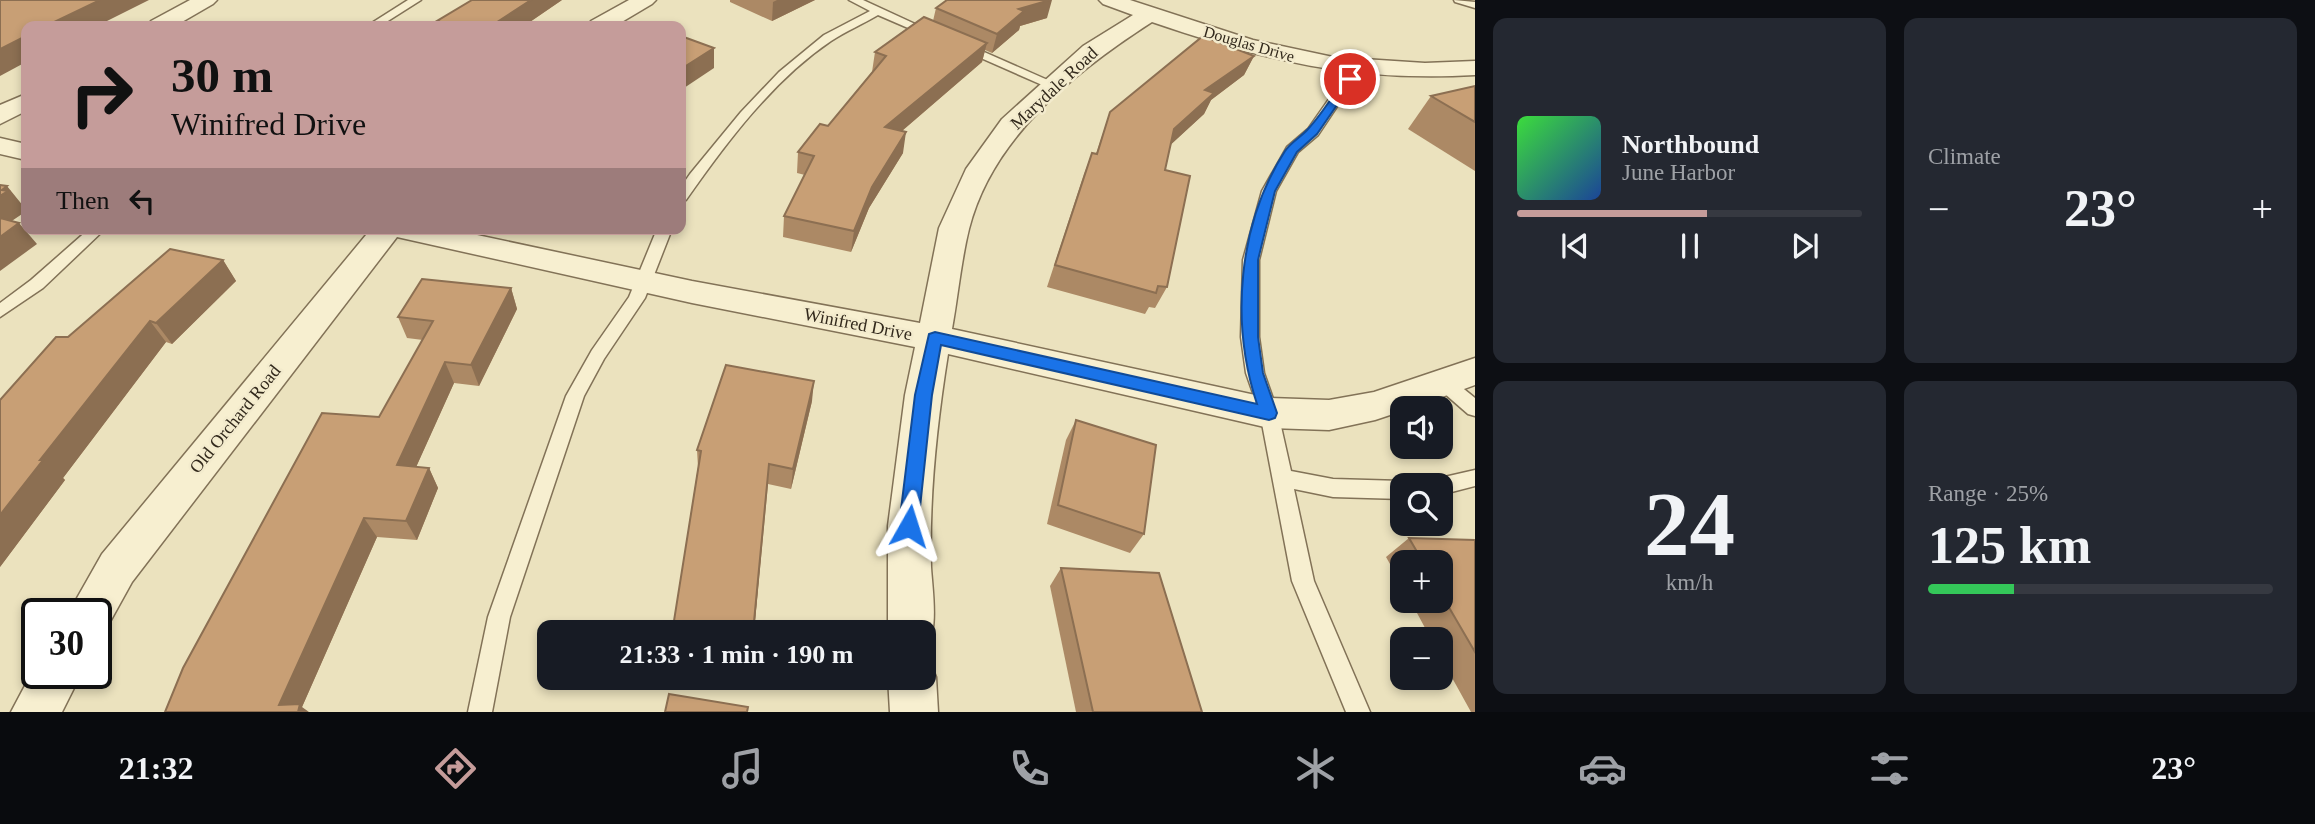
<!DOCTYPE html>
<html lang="en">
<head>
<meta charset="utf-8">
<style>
	:root { --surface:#171b24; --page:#242831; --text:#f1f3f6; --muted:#9ea1a6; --line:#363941; --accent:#c59c9a }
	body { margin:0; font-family:"Times New Roman",serif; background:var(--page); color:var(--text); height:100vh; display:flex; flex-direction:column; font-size:26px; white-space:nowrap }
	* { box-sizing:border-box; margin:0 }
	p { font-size:23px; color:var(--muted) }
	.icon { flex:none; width:38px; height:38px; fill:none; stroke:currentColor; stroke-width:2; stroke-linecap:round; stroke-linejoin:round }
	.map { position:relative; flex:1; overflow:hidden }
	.details { display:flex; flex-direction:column; gap:18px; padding:18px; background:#0d0f14; width:840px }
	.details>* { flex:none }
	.banner { position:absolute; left:21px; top:21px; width:665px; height:214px; border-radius:14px; box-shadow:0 4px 10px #0003; background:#c59c9a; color:#111; overflow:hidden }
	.tools { position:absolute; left:1390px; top:396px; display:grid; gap:14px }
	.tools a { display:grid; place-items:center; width:63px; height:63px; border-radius:14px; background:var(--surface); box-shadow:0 4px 10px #0003; font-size:35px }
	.speed { position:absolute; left:21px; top:598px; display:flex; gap:14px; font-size:35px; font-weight:700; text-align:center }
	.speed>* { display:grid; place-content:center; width:91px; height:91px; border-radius:50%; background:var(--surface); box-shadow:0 4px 10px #0003; line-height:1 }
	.speed .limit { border:4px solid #111; border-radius:10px; background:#fff; color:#111 }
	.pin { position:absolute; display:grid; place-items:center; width:60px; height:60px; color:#fff; margin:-30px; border:4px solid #fff; border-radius:50%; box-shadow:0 2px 7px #0007 }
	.me { position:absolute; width:77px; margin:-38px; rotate:6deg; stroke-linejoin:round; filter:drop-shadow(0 0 5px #0008) }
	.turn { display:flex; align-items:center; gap:24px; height:147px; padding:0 35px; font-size:32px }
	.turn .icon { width:91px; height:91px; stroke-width:2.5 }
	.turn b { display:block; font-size:49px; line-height:60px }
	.then { display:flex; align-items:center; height:66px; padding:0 35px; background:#0003; gap:14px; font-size:26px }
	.big { font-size:52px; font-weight:800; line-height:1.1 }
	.details .tile { flex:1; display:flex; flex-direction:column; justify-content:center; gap:10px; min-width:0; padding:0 24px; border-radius:14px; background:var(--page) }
	.details .dial { align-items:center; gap:0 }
	.dial b { font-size:91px; line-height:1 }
	.song { display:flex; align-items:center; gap:21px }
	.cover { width:84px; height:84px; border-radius:10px; background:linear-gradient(135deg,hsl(120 70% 55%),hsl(220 70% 35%)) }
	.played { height:7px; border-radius:4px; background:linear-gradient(90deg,var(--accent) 55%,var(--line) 55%) }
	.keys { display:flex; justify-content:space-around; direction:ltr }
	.heat { display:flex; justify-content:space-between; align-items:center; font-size:38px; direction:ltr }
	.charge { height:10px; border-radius:5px; background:linear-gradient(90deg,#34c759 25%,var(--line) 0) }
	.details .tiles { flex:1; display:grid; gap:18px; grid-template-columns:repeat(2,1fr) }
	.trip { position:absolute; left:537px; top:620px; width:399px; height:70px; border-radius:14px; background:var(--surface); box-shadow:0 4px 10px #0003; font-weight:800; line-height:70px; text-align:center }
	.tabs { display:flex; height:112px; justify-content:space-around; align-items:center; background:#090b0e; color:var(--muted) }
	.tabs .icon { width:49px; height:49px }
	.tabs .current { color:var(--accent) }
	.tabs b { font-size:32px; color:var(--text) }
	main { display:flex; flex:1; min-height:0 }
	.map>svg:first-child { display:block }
</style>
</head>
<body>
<main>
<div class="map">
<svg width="1475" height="712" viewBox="0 0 1475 712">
	<rect width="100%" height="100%" fill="#ebe2be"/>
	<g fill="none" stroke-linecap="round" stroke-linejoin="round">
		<!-- service casing -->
		<g stroke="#827257" stroke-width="3">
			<g id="service">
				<path d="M 408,0 L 421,0 L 380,26 L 367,26 Z"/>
				<path d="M 849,0 L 863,0 L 939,35 L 929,37 L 878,15 C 863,24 846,31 831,41 C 772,81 726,143 686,200 L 681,201 L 681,187 L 690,174 L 741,112 L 779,72 L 824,35 L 870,11 Z"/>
				<path d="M 1454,0 L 1475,2 L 1475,8 L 1455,2 Z"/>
				<path d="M 958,44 L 966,44 L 1059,85 L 1049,88 L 958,48 Z"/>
				<path d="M 1352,66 L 1362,69 L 1318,135 L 1298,152 L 1276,191 L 1259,260 L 1259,337 L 1264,373 L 1278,413 L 1291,471 L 1333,479 L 1402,481 L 1409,485 L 1402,485 L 1402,499 L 1333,497 L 1294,489 L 1314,581 L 1370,712 L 1346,712 L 1292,581 L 1260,413 L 1246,373 L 1241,337 L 1243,260 L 1262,191 L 1287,147 L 1308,129 Z"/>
				<path d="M 89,229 L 105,229 L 43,288 L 0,317 L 0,303 L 31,280 Z"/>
				<path d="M 657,229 L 672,229 L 645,298 L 604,359 L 584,396 L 510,617 L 492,712 L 468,712 L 488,617 L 566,396 L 592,350 L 629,297 Z"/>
				<path d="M 1443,375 L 1449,377 L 1475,398 L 1475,416 L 1468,414 L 1437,387 L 1434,382 L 1437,377 Z"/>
				<path d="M 1475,470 L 1475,486 L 1440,495 L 1440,485 L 1431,485 L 1440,478 Z"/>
			</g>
		</g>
		<!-- minor casing -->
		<g stroke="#827257" stroke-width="3">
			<g id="minor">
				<path d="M 190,0 L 217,0 L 213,4 L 175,26 L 148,26 L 151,21 Z"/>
				<path d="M 629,0 L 656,0 L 652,4 L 615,26 L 588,26 L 591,21 Z"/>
				<path d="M 1099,0 L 1130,0 L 1253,40 L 1333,57 L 1425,63 L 1475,61 L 1475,75 C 1354,82 1266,61 1152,22 C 1076,71 992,137 969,229 C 961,261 958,296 952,329 L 1269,398 L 1329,400 L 1374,392 L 1475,358 L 1475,385 L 1412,408 L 1402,408 L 1402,411 L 1375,420 L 1329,430 L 1269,428 L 948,354 C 937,423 929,496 931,567 C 932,587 940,636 924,649 L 924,632 L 888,632 L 888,526 L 905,395 L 915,347 L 692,303 L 397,237 L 132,582 L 106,629 L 96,633 L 96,614 L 68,614 L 102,554 L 371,229 L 449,229 L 692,281 L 920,323 L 939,228 L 966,169 L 1002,119 L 1083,46 L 1133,15 L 1103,4 Z"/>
				<path d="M 26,94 L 26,111 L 0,124 L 0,105 Z"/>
				<path d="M 0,138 L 26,144 L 26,160 L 0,154 Z"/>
				<path d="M 924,658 L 929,660 L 936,677 L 938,712 L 890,712 L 888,677 L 924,677 Z"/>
				<path d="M 37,663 L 37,674 L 81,674 L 62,712 L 11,712 Z"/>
			</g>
		</g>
		<!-- service -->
		<use href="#service" fill="#f7efd0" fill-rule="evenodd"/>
		<!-- minor -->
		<use href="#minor" fill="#f7efd0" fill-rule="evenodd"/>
	</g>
	<!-- wall -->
	<g fill="#ac8965">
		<path d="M 562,0 L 524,26 L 439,26 L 437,21 Z"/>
		<path d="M 730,0 L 815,0 L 772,21 L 730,2 Z"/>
		<path d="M 936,8 L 1047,18 L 1020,26 L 1019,30 L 992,53 L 985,50 L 982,62 L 902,131 L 903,153 L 869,208 L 851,252 L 783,237 L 784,216 L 805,175 L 797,173 L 798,152 L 828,126 L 872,72 L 875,52 L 933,21 Z"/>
		<path d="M 1254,56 L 1244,75 L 1211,100 L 1204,114 L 1171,144 L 1165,170 L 1167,287 L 1155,308 L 1149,307 L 1145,314 L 1047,287 L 1084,174 L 1092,153 L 1096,154 L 1110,112 Z"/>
		<path d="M 1475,86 L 1475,171 L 1408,129 L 1431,96 Z"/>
		<path d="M 223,260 L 236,281 L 172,344 L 166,342 L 63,478 L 65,480 L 0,567 L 68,337 Z"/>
		<path d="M 511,288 L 517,309 L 479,386 L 454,383 L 416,467 L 429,468 L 438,488 L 417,540 L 377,537 L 302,707 L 165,712 L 379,417 L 423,340 L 407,338 L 398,317 Z"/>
		<path d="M 812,401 L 791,489 L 768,484 L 754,632 L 674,632 L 673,627 L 698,467 L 697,450 Z"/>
		<path d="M 1076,420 L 1144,534 L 1130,553 L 1047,524 L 1066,440 Z"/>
		<path d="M 1409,538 L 1475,540 L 1475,712 L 1471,712 L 1440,656 L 1440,639 L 1431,639 L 1410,600 L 1440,600 L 1440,562 L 1402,562 L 1402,585 L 1386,557 Z"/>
		<path d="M 1061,568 L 1202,712 L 1076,712 L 1050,586 Z"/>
	</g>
	<!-- shaded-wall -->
	<g fill="#8c6f52">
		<path d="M 100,0 L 149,0 L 97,26 L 46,26 Z"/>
		<path d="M 531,0 L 562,0 L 524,26 L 491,26 Z"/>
		<path d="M 777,0 L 815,0 L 772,21 L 773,2 Z"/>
		<path d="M 1050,0 L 1052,0 L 1047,18 L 1020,26 L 1019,30 L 992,53 L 997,34 L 1019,9 Z"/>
		<path d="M 26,36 L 26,62 L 0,76 L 0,49 Z"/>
		<path d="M 987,43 L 982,62 L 882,148 L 885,127 Z"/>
		<path d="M 714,48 L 714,68 L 681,90 L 681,69 Z"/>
		<path d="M 1254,56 L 1244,75 L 1211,100 L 1204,114 L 1165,150 L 1174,129 L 1205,90 Z"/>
		<path d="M 906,132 L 903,153 L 869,208 L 851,252 L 854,231 L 872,187 Z"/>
		<path d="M 7,186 L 24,207 L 22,209 L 25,212 L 0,229 L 0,196 L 2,190 Z"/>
		<path d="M 19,223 L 37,244 L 0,271 L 0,237 Z"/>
		<path d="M 223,260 L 236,281 L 172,344 L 156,323 Z"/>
		<path d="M 511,288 L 517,309 L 479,386 L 471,365 Z"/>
		<path d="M 150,321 L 166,342 L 63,478 L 65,480 L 0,567 L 0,515 L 40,460 Z"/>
		<path d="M 445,362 L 454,383 L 408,485 L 397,465 Z"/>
		<path d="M 814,381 L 812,401 L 791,489 L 793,469 Z"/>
		<path d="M 769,464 L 754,632 L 753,632 Z"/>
		<path d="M 429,468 L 438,488 L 417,540 L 406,521 Z"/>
		<path d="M 364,518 L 377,537 L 302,707 L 309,712 L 287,712 L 279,705 Z"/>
	</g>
	<!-- building -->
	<g fill="#c89f75" stroke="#8c6f52" stroke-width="2">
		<path d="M 0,0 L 100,0 L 46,26 L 26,26 L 26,36 L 0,49 Z"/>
		<path d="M 472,0 L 531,0 L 491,26 L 455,26 L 437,21 Z"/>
		<path d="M 947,0 L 1050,0 L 1019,9 L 1024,11 L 997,34 L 936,8 Z"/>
		<path d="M 924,17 L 987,43 L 885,127 L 906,132 L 872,187 L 854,231 L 784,216 L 814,156 L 798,152 L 820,124 L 828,126 L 886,56 L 875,52 Z"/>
		<path d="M 681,36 L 714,48 L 681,69 Z"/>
		<path d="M 1203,36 L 1254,56 L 1205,90 L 1214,93 L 1174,129 L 1165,170 L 1190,176 L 1167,287 L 1158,286 L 1156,293 L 1055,265 L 1092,153 L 1097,154 L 1110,112 Z"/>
		<path d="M 1475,86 L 1475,122 L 1431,96 Z"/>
		<path d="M 0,185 L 7,186 L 2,190 L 8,191 L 0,196 Z"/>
		<path d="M 0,218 L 19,223 L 0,237 Z"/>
		<path d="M 170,249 L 223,260 L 156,323 L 150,321 L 40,460 L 43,460 L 0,515 L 0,400 L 56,337 L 68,337 Z"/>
		<path d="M 422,279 L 511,288 L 471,365 L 445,362 L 397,465 L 429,468 L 406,521 L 364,518 L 279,705 L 300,704 L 298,712 L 165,712 L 183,668 L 322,413 L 379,417 L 433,321 L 398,317 Z"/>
		<path d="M 726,365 L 814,381 L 793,469 L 769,464 L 753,632 L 728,632 L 673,627 L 701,451 L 697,450 Z"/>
		<path d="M 1076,420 L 1156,445 L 1144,534 L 1058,505 Z"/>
		<path d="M 1409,538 L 1475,540 L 1475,652 L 1440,592 L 1440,562 L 1423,562 Z"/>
		<path d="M 1061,568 L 1159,573 L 1202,712 L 1093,712 Z"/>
		<path d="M 669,694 L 748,707 L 747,712 L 665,712 Z"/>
	</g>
	<!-- route -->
	<path fill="#1a73e8" stroke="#114b97" stroke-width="2" d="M 1346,77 L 1355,79 L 1317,134 L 1297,152 L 1275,191 L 1258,260 L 1258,337 L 1263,373 L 1277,413 L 1275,418 L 1269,420 L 941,345 L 932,395 L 918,526 L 915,531 L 909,534 L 902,531 L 899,526 L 915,395 L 929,334 L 935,332 L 1257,404 C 1230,322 1238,224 1285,151 C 1291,142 1301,137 1308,129 C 1322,114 1334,94 1346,77 Z"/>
	<g text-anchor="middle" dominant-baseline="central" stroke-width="5" stroke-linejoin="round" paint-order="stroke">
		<!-- far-street labels -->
		<g font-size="16" fill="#32291c" stroke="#f3ebcd">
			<text transform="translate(1249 44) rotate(16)">Douglas Drive</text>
		</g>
		<!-- street labels -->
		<g font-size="18" fill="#32291c" stroke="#f3ebcd">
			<text transform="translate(1054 88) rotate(-43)">Marydale Road</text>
			<text transform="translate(858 324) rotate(11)">Winifred Drive</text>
			<text transform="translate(235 419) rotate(-51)">Old Orchard Road</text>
		</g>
	</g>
</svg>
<div class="tools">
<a><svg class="icon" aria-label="sound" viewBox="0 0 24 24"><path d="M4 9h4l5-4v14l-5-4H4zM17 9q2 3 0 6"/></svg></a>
<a><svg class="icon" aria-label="search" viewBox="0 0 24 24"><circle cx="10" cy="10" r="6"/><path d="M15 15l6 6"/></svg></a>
<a>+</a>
<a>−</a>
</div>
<div class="speed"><div class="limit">30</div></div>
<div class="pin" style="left:1350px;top:79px;background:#d93025"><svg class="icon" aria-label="arrive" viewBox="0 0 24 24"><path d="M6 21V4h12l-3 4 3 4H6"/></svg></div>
<svg class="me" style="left:909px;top:526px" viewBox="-20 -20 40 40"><path d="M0-17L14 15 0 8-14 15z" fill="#1a73e8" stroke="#fff" stroke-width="4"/></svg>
<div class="trip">21:33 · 1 min · 190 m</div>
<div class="banner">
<div class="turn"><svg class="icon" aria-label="right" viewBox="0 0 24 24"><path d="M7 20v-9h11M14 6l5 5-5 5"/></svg><div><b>30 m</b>Winifred Drive</div></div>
<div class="then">Then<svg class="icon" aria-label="left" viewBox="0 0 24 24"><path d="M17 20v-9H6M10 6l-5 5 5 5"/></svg></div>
</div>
</div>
<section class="details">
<div class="tiles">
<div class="tile">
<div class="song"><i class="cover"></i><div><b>Northbound</b><p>June Harbor</p></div></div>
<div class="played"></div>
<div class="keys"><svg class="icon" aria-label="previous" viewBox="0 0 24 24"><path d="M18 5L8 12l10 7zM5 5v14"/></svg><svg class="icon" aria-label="pause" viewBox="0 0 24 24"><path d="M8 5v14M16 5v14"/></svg><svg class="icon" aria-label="next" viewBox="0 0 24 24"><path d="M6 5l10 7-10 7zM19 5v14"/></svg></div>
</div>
<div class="tile"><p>Climate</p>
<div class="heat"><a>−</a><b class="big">23°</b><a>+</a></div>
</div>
<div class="tile dial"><b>24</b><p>km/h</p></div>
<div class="tile"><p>Range · 25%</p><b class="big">125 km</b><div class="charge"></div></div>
</div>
</section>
</main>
<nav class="tabs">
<b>21:32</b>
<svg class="icon current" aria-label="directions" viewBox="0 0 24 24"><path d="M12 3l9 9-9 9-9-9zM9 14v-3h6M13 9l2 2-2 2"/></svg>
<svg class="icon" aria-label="music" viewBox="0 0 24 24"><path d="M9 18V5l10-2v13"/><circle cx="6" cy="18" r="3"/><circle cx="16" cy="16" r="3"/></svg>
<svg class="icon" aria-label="phone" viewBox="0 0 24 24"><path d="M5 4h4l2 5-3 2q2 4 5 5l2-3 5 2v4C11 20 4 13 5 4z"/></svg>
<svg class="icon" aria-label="climate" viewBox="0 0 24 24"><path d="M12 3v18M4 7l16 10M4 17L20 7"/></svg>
<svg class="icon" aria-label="car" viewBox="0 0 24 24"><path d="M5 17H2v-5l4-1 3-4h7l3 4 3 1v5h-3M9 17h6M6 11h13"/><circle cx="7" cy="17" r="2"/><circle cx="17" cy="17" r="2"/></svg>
<svg class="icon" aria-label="filters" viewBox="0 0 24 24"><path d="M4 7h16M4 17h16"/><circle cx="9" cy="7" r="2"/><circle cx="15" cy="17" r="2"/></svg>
<b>23°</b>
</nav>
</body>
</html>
